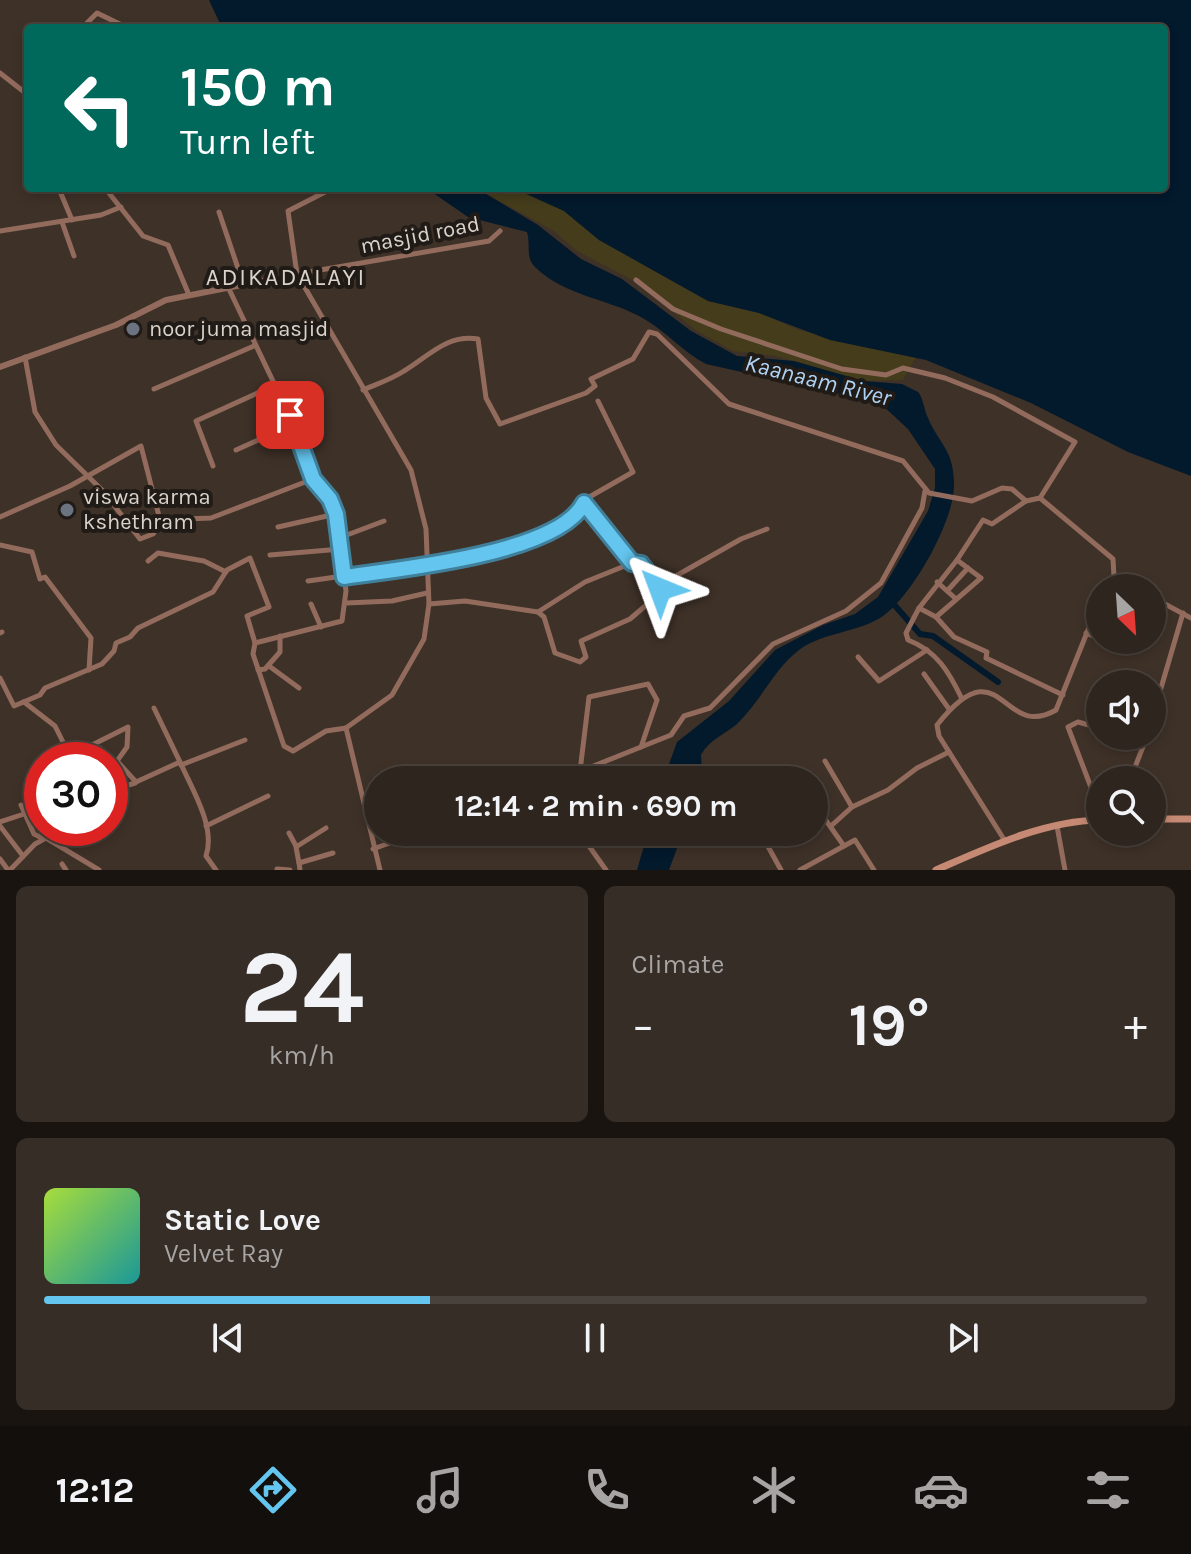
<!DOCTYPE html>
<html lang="en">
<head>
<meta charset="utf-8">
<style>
	:root { --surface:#2e251e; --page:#362d27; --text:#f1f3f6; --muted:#a7a5a4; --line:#49423c; --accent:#64c5ee }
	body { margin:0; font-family:Karla,sans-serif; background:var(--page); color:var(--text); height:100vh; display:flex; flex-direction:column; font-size:30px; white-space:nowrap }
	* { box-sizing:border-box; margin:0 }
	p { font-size:26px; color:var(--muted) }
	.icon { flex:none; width:44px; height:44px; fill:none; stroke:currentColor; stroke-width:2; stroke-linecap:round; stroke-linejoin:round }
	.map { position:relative; height:870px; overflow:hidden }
	.details { display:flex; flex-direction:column; gap:16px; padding:16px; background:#191410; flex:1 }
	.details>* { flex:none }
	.guide { position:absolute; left:24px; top:24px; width:1144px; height:168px; border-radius:8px; box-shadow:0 4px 12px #0003,0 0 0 2px var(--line); background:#00695c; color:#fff; overflow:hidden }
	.needle { width:52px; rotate:155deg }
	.controls { position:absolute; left:1086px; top:574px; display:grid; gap:16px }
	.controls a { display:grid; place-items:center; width:80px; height:80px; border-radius:50%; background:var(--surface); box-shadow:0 4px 12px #0003,0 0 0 2px var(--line); font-size:40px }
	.speed { position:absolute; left:24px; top:742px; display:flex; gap:16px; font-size:40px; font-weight:700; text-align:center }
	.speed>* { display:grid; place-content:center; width:104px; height:104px; border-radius:50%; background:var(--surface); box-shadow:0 4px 12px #0003,0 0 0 2px var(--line); line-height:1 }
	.speed .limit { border:12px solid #d22; background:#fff; color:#111 }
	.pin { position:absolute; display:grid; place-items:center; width:68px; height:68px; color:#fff; margin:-34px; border-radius:16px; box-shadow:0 4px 12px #0006 }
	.me { position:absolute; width:88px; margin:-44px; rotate:316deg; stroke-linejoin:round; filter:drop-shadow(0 0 6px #0008) }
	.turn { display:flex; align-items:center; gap:28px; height:168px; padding:0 24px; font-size:36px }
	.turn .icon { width:104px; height:104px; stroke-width:2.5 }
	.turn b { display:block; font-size:56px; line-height:68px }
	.big { font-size:60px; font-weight:700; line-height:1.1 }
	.details .tile { flex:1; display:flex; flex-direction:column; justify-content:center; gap:12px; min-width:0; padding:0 28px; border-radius:12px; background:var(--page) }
	.details .dial { align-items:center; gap:0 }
	.dial b { font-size:104px; line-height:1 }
	.song { display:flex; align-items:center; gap:24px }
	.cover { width:96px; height:96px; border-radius:12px; background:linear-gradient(135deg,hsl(80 70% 55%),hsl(180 70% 35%)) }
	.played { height:8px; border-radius:4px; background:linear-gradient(90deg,var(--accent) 35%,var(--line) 35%) }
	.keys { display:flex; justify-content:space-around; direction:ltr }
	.heat { display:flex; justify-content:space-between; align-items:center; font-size:44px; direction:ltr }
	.details .tiles { flex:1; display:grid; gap:16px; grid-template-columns:1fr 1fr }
	.tile:last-child { grid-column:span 2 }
	.trip { position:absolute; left:364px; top:766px; width:464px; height:80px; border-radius:40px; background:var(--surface); box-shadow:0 4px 12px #0003,0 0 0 2px var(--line); font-weight:700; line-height:80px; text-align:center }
	.menu { display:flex; height:128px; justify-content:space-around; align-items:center; background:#120f0c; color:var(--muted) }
	.menu .icon { width:56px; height:56px }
	.menu .current { color:var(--accent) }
	.menu b { font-size:36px; color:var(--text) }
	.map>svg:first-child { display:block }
</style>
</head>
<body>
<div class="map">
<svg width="1191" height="870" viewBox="0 0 1191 870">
	<rect width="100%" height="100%" fill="#3e3128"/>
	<!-- sand -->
	<path fill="#443c1b" d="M 476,188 L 513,188 L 544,200 L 564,211 L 599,240 L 708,301 L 759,313 L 799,330 L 916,357 L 903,380 L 864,381 L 775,356 L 733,351 L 697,331 L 636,282 L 577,251 L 554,231 Z"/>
	<!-- water -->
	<g fill="#03192c">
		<path d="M 209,0 L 1191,0 L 1191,476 L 1128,452 L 1031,403 L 926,360 L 830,340 L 759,313 L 708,301 L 599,240 L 564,211 L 513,188 L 1164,188 L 1164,28 L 222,28 Z"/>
		<path d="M 426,188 L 476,188 L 538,225 L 581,259 L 622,279 L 691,331 L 737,356 L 794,361 L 864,381 L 902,384 L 918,392 C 923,397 924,410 928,418 C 939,444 954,450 954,484 C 955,520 912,596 883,616 C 858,633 823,632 799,650 C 773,670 761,701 737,724 C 724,735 710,739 701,755 L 702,770 L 691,773 L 689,780 L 657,780 L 668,767 L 677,742 L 729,701 L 775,650 L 823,625 L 855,614 L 878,597 L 928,511 L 935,488 L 935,469 L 908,429 L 880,403 L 706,364 C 683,352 668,333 646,320 C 610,298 567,298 535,267 C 525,257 531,245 527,232 L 468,217 Z"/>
		<path d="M 648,832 L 683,832 L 669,870 L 637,870 Z"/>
	</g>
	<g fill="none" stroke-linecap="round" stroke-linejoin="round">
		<!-- canal -->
		<path stroke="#03192c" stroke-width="6" d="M 890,600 L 920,634 L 933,636 L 998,682"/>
		<!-- minor -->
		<g stroke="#926b5d" stroke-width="5">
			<path d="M 82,28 L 97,13 L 128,28"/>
			<path d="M 0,73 L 28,95"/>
			<path d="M 105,188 L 143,236 L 168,245 L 189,295"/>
			<path d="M 59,189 L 72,220"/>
			<path d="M 219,212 L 243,283"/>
			<path d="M 62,222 L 74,256"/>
			<path d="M 0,231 L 101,215 L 121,207"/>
			<path d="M 297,274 L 411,470 L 426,529 L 429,604 L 424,639 L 392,695 L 346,728 L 380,870"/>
			<path d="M 297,274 L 489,241 L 500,231"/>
			<path d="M 297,274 L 288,211 L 333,188"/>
			<path d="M 636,280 L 673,309 L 721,329 L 842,369 L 886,375 L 903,368 L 945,378 L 993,397 L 1075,442 L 1040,498"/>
			<path d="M 228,287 L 305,448 L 313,479 L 330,499 L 336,514 L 346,591 L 342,621 L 255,643"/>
			<path d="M 25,357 L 35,412 L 56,445 L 103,491 L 140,539 L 153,534 L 164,519"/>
			<path d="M 154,389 L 254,346"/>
			<path d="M 363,390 C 377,384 392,379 404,371 C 429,356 447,334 478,339 L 486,398 L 500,424 L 586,393 L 595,386 L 591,379 L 633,359 L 649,332 L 657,334 L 729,404 L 903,461 L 929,493 L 972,501 L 1002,488 L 1012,489 L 1026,501 L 1040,498 L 1113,559 L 1114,577 L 1136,588"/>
			<path d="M 236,450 L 294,424"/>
			<path d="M 213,466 L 196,421 L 275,385"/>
			<path d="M 584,503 L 632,563"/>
			<path d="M 0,517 L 70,486 L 141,446 L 160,520 L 211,518 L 313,479"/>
			<path d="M 278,527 L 336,514"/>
			<path d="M 339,538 L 384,521"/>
			<path d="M 0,545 L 32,552 L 40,579 L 45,577 L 91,638 L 89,670"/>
			<path d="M 270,555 L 341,549"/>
			<path d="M 148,561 L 158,553 L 204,561 L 226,572"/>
			<path d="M 308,581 L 476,557 L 529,540 L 564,523 L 591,496 L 633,472 L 598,401"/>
			<path d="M 937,582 L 955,598"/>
			<path d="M 1106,588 L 1114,577"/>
			<path d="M 947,591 L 968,568"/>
			<path d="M 1152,597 L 1191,618"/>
			<path d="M 346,603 L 392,601 L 427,593"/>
			<path d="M 311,604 L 321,627"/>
			<path d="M 429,604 L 465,601 L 538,612 L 585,582 L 637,561 L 660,585 L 741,539 L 767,529"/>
			<path d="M 919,608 L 957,560"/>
			<path d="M 538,612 L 544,617 L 555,653 L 580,662 L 586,657 L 581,641 L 630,619 L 658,595 L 660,585"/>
			<path d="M 936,617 L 954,637 L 987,652 L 986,658 L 1063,695"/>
			<path d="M 0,633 L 2,632"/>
			<path d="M 1086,633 L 1100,639"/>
			<path d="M 1103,640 L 1114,645 L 1116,640"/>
			<path d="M 858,657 L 879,681 L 927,650"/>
			<path d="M 269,666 L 299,688"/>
			<path d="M 258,670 L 265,669 L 280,652 L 280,636"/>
			<path d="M 924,674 L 949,709"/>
			<path d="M 0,678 L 14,706 L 40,695 L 45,688 L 102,664 L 114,651 L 116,643 L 130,637 L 138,628 L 213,592 L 227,570 L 250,558 L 269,607 L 247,616 L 255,643 L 253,654 L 284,746 L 293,751 L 326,731 L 346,728"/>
			<path d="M 1161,688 L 1183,613"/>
			<path d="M 962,699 C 949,672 937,651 908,640 L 906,633 L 919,608 L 936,617 L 981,578 L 957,560 L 983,520 L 992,524 L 1026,501"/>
			<path d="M 24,702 L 55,726 L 70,756 L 128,727 L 127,747 L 117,761 L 136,782 L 180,762 C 192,789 216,827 206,856 L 216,870"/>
			<path d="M 154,708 L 180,762"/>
			<path d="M 1100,728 L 1078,722 L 1068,727 L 1100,811"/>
			<path d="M 75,760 L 100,748"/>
			<path d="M 825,761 L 852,807"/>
			<path d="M 181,765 L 245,740"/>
			<path d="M 581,771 L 641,747"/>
			<path d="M 575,780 L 580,771 L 589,697 L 648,684 L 657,700 L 641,747 L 671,735 L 684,716 L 710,708 L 773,644 L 846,611 L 881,583 L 922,508 L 925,491"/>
			<path d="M 1130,780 L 1144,744 L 1142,739 L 1130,736"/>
			<path d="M 110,791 L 135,783"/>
			<path d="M 21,805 L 34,834 L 42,838"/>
			<path d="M 820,812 L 844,846"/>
			<path d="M 0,822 L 24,814"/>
			<path d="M 0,826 L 23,856"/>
			<path d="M 206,826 L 268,796"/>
			<path d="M 831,826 L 852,807 L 888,790 L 917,768 L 949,752"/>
			<path d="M 1057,826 L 1065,870"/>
			<path d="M 579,832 L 606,870"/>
			<path d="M 760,832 L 781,870"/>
			<path d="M 289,833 L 296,846"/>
			<path d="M 1005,841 L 939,736 L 937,725 C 1002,643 1001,742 1056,710 L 1100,600"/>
			<path d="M 373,849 L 420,832"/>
			<path d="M 0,859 L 8,870"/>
			<path d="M 299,863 L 296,847 L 326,828"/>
			<path d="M 62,864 L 66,870"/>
			<path d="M 277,869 L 290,870"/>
			<path d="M 10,870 L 35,844 L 46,838 L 99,870"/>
			<path d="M 300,870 L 299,863 L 333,853"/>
			<path d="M 800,870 L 855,840 L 874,870"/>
		</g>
		<!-- tertiary -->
		<path stroke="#926b5d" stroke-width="6" d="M 0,367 L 116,325 L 166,300 L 297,274"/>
		<!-- secondary -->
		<g stroke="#c68973" stroke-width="7">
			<path d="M 1152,819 L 1191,819"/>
			<path d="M 936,870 C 987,848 1043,821 1100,820"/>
		</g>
	</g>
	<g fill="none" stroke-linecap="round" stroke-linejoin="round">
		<!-- route casing -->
		<g stroke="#41809b" stroke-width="20">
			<path id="route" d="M 290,415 L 313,479 L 330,499 L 336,514 L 344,577 C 398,569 558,554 584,503 L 632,563 L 641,564 L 660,589"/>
		</g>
		<!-- route -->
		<use href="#route" stroke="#64c5ee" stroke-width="14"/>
	</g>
	<!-- markers -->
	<g fill="#6b7280" stroke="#201b16" stroke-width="3">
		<circle cx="133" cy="329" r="8"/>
		<circle cx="67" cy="510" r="8"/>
	</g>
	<g text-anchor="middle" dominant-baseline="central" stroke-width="8" stroke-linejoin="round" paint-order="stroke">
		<!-- street labels -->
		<g font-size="22" fill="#dad3cc" stroke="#201b16">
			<text transform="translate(420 235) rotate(-11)">masjid road</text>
		</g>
		<!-- poi labels -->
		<g font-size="22" fill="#dad3cc" stroke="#201b16" text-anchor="start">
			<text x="149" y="329">noor juma masjid</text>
			<text x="83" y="497">viswa karma<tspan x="83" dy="25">kshethram</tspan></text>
		</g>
		<!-- neighbourhood labels -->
		<g font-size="24" letter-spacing="2" fill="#dad3cc" stroke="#201b16">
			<text x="286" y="277">ADIKADALAYI</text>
		</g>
		<!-- water labels -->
		<g font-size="24" font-style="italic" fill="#afd2f4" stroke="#201b16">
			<text transform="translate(818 380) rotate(14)">Kaanaam River</text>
		</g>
	</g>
</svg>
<div class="controls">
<a><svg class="needle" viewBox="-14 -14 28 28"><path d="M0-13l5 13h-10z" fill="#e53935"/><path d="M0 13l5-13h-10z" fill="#a7a5a4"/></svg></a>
<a><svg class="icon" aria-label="sound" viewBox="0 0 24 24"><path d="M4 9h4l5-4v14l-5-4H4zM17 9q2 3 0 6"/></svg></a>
<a><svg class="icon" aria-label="search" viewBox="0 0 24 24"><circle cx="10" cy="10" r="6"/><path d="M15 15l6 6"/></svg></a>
</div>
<div class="speed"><div class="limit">30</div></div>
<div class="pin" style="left:290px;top:415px;background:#d93025"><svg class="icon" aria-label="arrive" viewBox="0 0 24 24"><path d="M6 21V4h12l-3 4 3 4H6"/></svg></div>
<svg class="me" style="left:660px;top:589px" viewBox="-20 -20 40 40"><path d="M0-17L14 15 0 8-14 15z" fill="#64c5ee" stroke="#fff" stroke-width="4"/></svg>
<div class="trip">12:14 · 2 min · 690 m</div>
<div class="guide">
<div class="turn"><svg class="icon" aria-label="left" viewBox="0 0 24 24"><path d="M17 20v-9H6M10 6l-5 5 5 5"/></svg><div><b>150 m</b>Turn left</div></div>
</div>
</div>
<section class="details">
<div class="tiles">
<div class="tile dial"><b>24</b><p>km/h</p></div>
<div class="tile"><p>Climate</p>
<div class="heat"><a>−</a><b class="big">19°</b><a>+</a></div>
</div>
<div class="tile">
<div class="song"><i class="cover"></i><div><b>Static Love</b><p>Velvet Ray</p></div></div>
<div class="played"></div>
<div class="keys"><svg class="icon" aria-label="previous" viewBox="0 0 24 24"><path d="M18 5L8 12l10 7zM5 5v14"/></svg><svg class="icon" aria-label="pause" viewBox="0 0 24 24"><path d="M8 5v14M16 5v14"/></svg><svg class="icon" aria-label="next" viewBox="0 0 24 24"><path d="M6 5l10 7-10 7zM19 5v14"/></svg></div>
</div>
</div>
</section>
<nav class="menu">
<b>12:12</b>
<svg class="icon current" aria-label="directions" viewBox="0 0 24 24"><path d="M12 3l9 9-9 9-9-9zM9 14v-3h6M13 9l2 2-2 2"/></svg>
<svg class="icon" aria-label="music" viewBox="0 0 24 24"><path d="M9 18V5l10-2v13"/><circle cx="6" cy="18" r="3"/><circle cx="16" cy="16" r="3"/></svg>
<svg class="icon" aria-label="phone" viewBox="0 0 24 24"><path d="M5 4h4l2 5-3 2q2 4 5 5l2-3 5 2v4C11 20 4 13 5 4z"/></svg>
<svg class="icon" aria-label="climate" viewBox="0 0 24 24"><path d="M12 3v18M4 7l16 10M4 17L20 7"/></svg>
<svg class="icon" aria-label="car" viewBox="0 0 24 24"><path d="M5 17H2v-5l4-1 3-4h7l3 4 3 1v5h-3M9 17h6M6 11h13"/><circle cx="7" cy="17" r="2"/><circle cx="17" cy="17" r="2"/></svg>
<svg class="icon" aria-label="filters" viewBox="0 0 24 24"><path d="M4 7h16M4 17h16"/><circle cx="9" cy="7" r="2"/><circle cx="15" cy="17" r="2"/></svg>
</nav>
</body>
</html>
